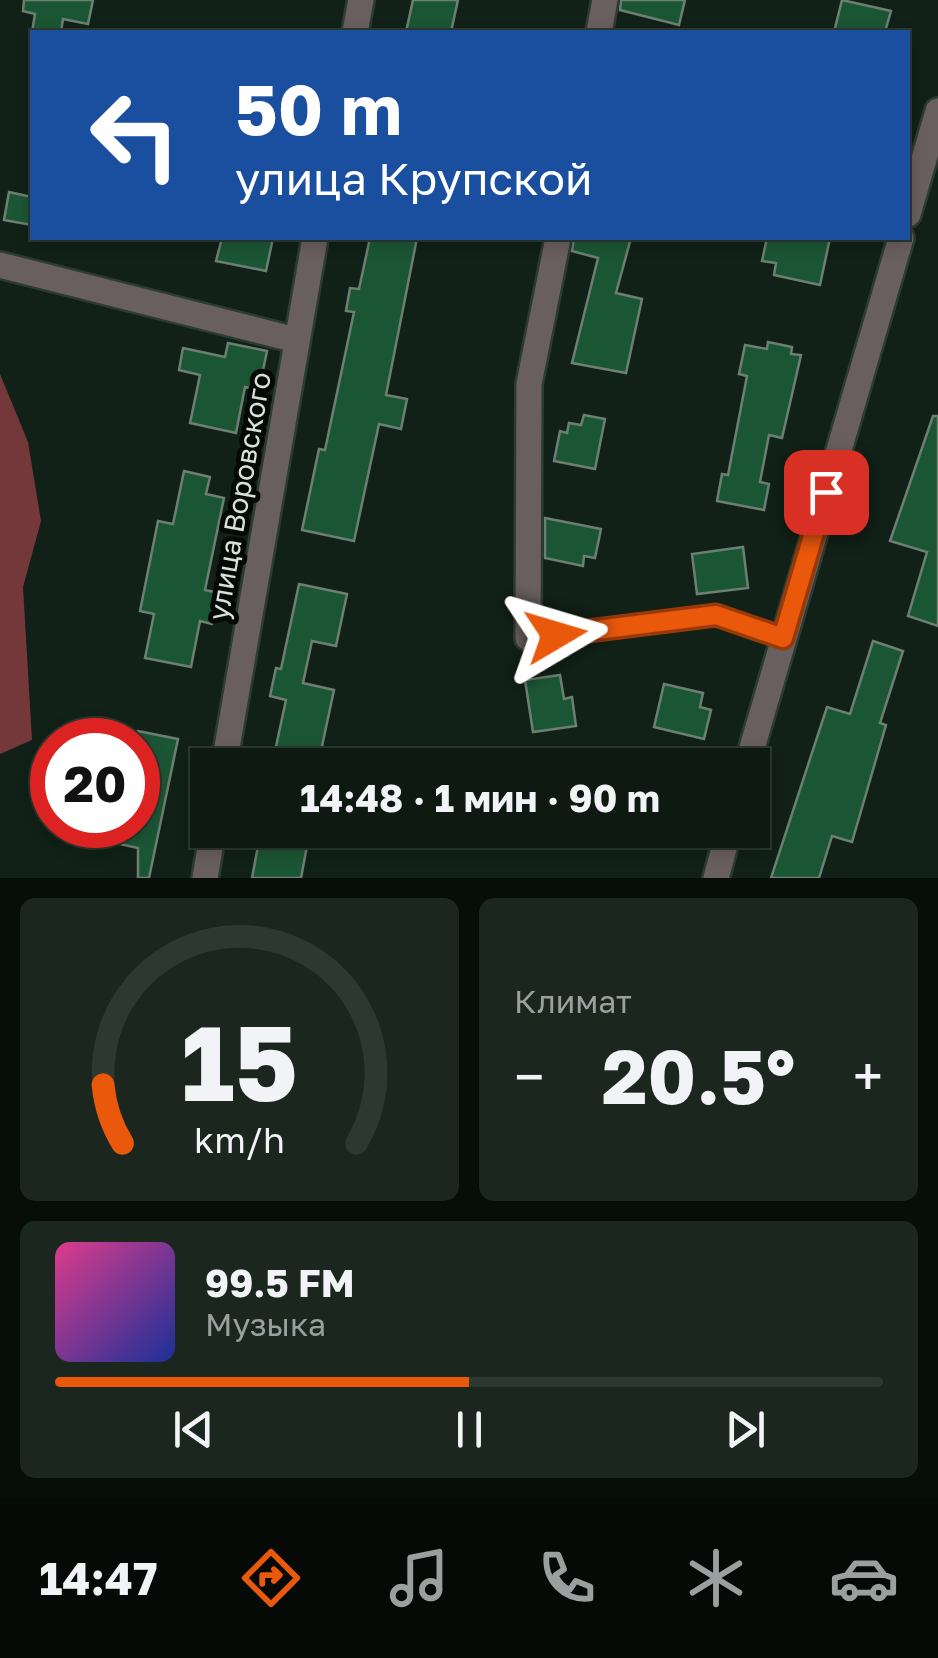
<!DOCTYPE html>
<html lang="ru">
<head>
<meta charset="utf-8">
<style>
	:root { --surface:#0d1911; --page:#1b261f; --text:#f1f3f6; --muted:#9aa09f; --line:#2d3831; --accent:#ea580c }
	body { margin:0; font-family:"Golos Text",sans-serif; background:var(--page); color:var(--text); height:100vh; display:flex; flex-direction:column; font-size:38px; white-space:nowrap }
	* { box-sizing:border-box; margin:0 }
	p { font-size:32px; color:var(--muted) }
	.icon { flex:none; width:55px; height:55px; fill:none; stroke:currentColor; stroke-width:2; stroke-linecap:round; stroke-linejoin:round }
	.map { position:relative; height:878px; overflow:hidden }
	.drawer { display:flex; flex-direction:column; gap:20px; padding:20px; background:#070e09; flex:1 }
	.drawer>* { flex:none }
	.guide { position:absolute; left:30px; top:30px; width:880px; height:210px; border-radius:0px; box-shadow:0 5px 15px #0003,0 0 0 2px var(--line); background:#1a4fa0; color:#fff; overflow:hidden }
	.speed { position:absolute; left:30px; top:718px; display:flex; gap:20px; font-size:50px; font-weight:700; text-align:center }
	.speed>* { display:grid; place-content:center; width:130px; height:130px; border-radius:50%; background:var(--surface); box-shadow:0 5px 15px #0003,0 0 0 2px var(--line); line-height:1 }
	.speed .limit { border:15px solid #d22; background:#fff; color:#111 }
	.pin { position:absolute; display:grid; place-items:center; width:85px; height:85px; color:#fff; margin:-42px; border-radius:20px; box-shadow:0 5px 15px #0006 }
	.me { position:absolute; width:110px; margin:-55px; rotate:83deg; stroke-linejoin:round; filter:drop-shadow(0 0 8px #0008) }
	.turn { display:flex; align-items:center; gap:35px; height:210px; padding:0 40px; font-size:45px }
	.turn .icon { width:130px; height:130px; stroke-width:2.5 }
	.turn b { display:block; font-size:70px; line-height:85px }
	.big { font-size:75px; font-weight:700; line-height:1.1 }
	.drawer .widget { flex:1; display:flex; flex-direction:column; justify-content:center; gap:15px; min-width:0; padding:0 35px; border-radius:15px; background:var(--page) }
	.drawer .dial { align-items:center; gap:0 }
	.dial svg { height:260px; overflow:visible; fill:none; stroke:var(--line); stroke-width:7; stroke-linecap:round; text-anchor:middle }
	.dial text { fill:var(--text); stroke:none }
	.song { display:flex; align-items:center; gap:30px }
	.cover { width:120px; height:120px; border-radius:15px; background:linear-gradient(135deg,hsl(330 70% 55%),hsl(230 70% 35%)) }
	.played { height:10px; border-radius:5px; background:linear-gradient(90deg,var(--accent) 50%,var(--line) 50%) }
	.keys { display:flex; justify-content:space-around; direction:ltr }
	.heat { display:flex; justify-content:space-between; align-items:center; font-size:55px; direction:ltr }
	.drawer .tiles { flex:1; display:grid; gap:20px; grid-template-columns:1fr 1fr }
	.widget:last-child { grid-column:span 2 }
	.trip { position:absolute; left:190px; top:748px; width:580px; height:100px; border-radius:0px; background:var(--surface); box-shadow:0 5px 15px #0003,0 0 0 2px var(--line); font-weight:700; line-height:100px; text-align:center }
	.tabs { display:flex; height:160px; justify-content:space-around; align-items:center; background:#050a07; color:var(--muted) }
	.tabs .icon { width:70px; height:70px }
	.tabs .current { color:var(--accent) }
	.tabs b { font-size:45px; color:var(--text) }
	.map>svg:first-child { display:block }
</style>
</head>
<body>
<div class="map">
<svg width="938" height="878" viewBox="0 0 938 878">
	<rect width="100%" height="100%" fill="#112117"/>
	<!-- forest -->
	<path fill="#74383a" d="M 0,374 L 28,442 L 41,521 L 23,587 L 32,740 L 0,754 Z"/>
	<!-- building -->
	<g fill="#1b5634" stroke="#6c7f72" stroke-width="2.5">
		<path d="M 24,0 L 93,0 L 88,24 L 63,19 L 61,32 L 32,32 L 35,14 L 23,11 Z"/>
		<path d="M 413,0 L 458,0 L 451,32 L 406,32 Z"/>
		<path d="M 621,0 L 685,0 L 679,25 L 620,10 Z"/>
		<path d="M 842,0 L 891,11 L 885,32 L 834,32 Z"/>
		<path d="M 9,192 L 32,197 L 32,225 L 4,220 Z"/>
		<path d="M 222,238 L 273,238 L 266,271 L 216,261 Z"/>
		<path d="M 370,238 L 417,238 L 386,395 L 407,399 L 401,429 L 379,424 L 354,541 L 302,530 L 319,449 L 325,450 L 354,312 L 346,311 L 350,288 L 359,289 Z"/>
		<path d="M 574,238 L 631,238 L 616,293 L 642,299 L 626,373 L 572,363 L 598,258 L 572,251 Z"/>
		<path d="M 767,238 L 830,238 L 820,285 L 774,275 L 776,263 L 762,261 Z"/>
		<path d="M 768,342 L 792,347 L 791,354 L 801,355 L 782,438 L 769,435 L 760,482 L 769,484 L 764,510 L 717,501 L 722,474 L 728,475 L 747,376 L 739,374 L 745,345 L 767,349 Z"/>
		<path d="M 228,343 L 267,351 L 259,390 L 245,387 L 236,433 L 190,423 L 200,375 L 179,370 L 183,348 L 225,357 Z"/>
		<path d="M 584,415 L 605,419 L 595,469 L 554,461 L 560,431 L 567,433 L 569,423 L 581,425 Z"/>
		<path d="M 933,416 L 938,416 L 938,626 L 908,616 L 927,552 L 890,541 Z"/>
		<path d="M 184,471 L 210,477 L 206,494 L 224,498 L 205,590 L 219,593 L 212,624 L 200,621 L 191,667 L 145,658 L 154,614 L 140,611 L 158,521 L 173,524 Z"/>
		<path d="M 545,518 L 601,529 L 595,558 L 584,556 L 583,566 L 545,558 Z"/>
		<path d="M 743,547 L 748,588 L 697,594 L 692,554 Z"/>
		<path d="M 299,584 L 347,594 L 336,646 L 312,641 L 303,683 L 334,690 L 318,765 L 272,765 L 286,700 L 270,696 L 276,668 L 281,669 Z"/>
		<path d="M 873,641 L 903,651 L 880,723 L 886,725 L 852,842 L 832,836 L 819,878 L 771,878 L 827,707 L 850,714 Z"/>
		<path d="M 560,675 L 564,699 L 572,697 L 576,726 L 533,732 L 525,680 Z"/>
		<path d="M 664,684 L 703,693 L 700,707 L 711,710 L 704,739 L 654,727 Z"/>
		<path d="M 138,731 L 178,739 L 149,878 L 138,878 L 138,848 L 79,835 L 80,825 L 138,825 Z"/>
		<path d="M 261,830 L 310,830 L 301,878 L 252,878 Z"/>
	</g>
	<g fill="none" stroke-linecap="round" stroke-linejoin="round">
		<!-- lane casing -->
		<g stroke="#2d3c32" stroke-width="19">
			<path id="lane" d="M 528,638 L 716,615 L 783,638"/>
		</g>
		<!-- street casing -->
		<g stroke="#2d3c32" stroke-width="30">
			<g id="street">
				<path d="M 355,32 L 361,0"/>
				<path d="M 599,32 L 605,0"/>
				<path d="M 908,214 L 938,111"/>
				<path d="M 0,265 L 296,340"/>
				<path d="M 528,638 L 529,384 L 558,238"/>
				<path d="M 224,765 L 315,238"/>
				<path d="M 747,765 L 901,238"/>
				<path d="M 205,878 L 213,830"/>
				<path d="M 716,878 L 729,830"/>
			</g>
		</g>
		<!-- lane -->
		<use href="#lane" stroke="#6a5f5f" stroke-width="14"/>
		<!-- street -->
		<use href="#street" stroke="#6a5f5f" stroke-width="25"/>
	</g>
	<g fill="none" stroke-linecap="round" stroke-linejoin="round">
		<!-- route casing -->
		<g stroke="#983908" stroke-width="25">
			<path id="route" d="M 556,635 L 716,615 L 783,638 L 826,492"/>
		</g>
		<!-- route -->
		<use href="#route" stroke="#ea580c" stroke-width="18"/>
	</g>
	<g text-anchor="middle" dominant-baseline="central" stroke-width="10" stroke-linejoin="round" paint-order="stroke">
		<!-- street labels -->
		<g font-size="28" fill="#d7e2da" stroke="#040905">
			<text transform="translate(239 496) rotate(-80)">улица Воровского</text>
		</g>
	</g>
</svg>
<div class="speed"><div class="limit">20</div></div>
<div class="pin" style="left:826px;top:492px;background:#d93025"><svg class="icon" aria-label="arrive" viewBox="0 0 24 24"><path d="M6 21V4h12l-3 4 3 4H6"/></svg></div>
<svg class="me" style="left:556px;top:635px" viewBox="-20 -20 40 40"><path d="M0-17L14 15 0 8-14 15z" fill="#ea580c" stroke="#fff" stroke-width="4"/></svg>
<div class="trip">14:48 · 1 мин · 90 m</div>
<div class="guide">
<div class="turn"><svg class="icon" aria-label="left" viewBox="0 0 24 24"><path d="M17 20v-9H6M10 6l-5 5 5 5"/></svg><div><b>50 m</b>улица Крупской</div></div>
</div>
</div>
<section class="drawer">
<div class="tiles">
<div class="widget dial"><svg viewBox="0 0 100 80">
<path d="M14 69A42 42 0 1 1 86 69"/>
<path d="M14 69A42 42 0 0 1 8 51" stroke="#ea580c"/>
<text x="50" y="56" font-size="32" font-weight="700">15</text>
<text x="50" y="72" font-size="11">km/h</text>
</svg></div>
<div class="widget"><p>Климат</p>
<div class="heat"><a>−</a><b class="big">20.5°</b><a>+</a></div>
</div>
<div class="widget">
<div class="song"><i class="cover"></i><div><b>99.5 FM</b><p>Музыка</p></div></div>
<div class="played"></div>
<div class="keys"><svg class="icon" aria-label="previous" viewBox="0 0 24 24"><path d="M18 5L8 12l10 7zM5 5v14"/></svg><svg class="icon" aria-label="pause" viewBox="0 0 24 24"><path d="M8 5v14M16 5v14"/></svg><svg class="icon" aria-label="next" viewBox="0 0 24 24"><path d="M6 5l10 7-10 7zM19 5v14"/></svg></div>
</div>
</div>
</section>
<nav class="tabs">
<b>14:47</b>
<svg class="icon current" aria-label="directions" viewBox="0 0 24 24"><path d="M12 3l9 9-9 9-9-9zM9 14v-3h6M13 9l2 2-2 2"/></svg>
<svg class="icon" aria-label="music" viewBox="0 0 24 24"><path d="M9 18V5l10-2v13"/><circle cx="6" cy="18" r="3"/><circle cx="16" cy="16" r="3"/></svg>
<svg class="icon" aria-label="phone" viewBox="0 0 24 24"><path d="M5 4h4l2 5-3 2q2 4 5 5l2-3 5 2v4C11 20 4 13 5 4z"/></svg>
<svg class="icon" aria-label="climate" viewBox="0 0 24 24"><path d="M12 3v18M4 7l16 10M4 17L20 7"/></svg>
<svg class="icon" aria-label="car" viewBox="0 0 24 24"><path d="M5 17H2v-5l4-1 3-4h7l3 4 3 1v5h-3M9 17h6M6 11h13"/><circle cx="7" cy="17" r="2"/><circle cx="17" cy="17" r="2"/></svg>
</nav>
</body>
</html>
